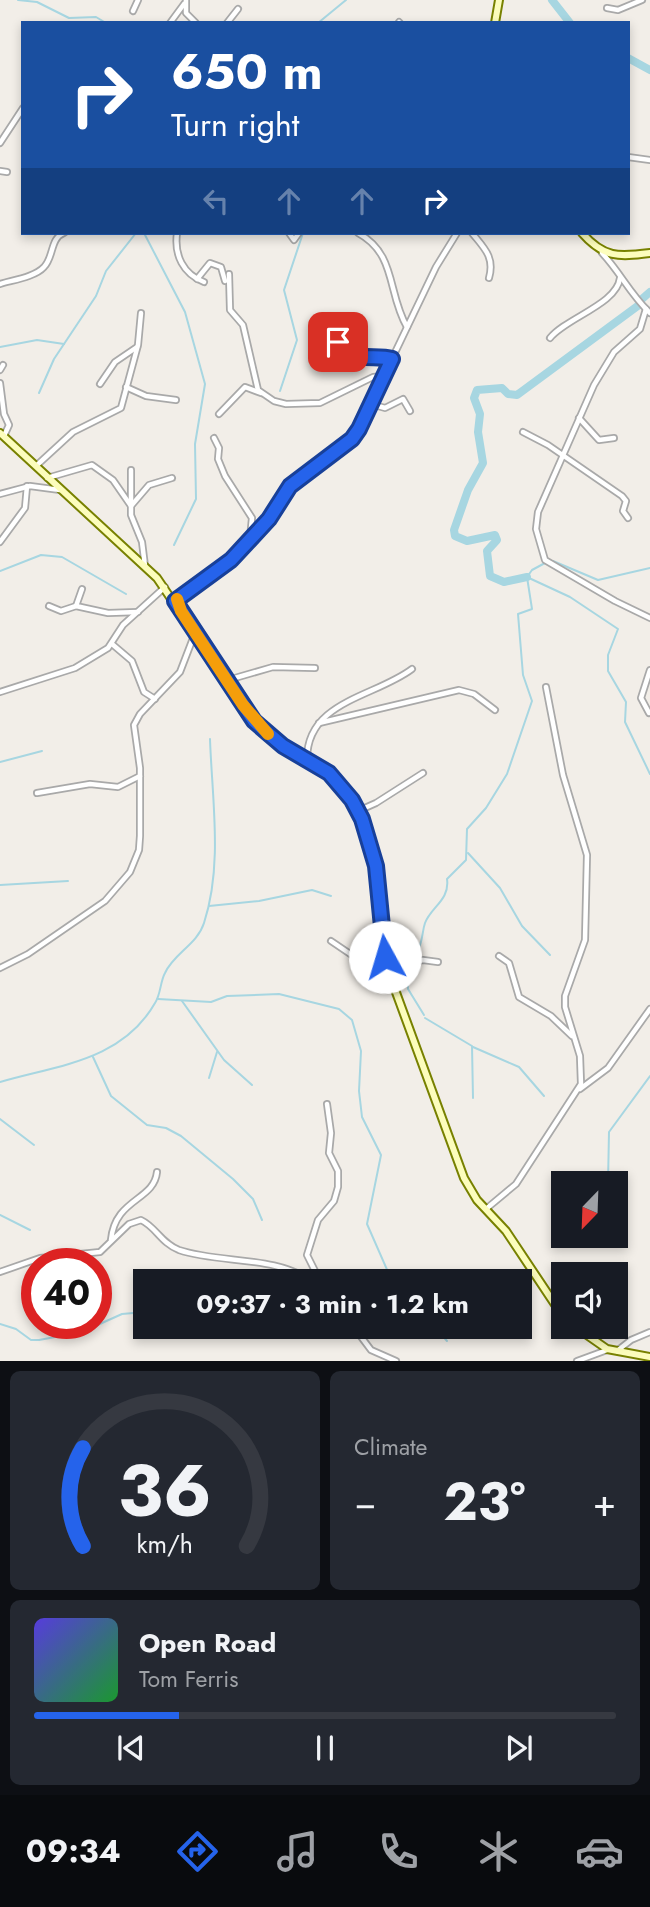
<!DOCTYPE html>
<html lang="en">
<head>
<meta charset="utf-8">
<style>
	:root { --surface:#171b24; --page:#242831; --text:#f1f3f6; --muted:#9ea1a6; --line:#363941; --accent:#2563eb }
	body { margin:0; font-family:Jost,sans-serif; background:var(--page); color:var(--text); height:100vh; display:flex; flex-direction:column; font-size:26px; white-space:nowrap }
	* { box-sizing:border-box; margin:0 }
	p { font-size:23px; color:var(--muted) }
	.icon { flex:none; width:38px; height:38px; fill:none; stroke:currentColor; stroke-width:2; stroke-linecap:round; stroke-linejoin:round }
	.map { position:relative; height:1361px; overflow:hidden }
	.side { display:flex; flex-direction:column; gap:10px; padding:10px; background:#0d0f14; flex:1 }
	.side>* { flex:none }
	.banner { position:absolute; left:21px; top:21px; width:609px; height:214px; border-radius:0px; box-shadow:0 4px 10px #0003; background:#1a4fa0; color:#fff; overflow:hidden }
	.needle { width:46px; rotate:203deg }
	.controls { position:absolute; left:551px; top:1171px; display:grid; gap:14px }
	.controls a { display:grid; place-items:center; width:77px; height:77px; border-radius:0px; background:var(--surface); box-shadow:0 4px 10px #0003; font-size:35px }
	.speed { position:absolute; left:21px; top:1248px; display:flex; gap:14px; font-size:35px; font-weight:700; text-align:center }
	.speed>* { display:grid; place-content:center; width:91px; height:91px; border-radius:50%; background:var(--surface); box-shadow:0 4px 10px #0003; line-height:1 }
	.speed .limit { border:10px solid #d22; background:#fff; color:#111 }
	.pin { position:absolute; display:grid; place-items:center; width:60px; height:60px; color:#fff; margin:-30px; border-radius:14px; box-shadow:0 4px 10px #0006 }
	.me { position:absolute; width:77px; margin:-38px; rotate:354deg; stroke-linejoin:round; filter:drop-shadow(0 0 5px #0008) }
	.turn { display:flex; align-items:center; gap:24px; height:147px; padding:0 35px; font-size:32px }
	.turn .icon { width:91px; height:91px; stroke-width:2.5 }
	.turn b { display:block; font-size:49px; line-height:60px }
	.lanes { display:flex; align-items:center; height:66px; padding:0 35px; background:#0003; justify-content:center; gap:35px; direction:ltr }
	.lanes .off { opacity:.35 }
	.big { font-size:52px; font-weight:700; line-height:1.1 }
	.side .widget { flex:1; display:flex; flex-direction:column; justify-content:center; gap:10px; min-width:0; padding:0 24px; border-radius:10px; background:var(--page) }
	.side .dial { align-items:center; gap:0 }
	.dial svg { height:182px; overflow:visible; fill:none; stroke:var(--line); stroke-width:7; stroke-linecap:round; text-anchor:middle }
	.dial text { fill:var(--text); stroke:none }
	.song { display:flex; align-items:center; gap:21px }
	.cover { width:84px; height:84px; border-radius:10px; background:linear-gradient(135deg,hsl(250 70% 55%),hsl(130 70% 35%)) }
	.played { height:7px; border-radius:4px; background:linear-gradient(90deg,var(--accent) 25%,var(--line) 25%) }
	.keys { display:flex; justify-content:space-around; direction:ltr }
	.heat { display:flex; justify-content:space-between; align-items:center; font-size:38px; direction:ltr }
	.side .tiles { flex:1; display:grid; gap:10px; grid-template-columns:1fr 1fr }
	.widget:last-child { grid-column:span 2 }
	.trip { position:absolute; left:133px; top:1269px; width:399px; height:70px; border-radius:0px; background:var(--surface); box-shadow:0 4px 10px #0003; font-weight:700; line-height:70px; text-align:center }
	.menu { display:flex; height:112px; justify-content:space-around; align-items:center; background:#090b0e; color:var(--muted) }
	.menu .icon { width:49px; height:49px }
	.menu .on { color:var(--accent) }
	.menu b { font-size:32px; color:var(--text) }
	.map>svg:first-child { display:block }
</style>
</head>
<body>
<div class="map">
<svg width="650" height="1361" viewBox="0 0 650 1361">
	<rect width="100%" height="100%" fill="#f2eee8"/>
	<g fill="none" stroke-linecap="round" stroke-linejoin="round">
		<!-- stream -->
		<g stroke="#a7d6e1" stroke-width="2">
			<path d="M 18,0 L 37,2 L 69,18 L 96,17 L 106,23"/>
			<path d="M 318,23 L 346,0"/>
			<path d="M 144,233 L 185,312 L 205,384 L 195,444 L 196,499 L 174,545"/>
			<path d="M 0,347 L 37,340 L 64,344"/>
			<path d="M 280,391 L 297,340 L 284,290 L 303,233"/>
			<path d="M 39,393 L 54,359 L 96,296 L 106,271 L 136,233"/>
			<path d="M 553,561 L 598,580 L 650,568"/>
			<path d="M 0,571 L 41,555 L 62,557 L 126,594"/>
			<path d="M 529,578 L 570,597 L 618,629 L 608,655 L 608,671 L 626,702 L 625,722 L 650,774"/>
			<path d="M 0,762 L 42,751"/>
			<path d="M 468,853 L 500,888 L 522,926 L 550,955"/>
			<path d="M 0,885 L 68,881"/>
			<path d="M 209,906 L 259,901 L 312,890 L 331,896"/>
			<path d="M 407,962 L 407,955 L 418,950 C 423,940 422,932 425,923 C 431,907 450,900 447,879 L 466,860 L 467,829 L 486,808 L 507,774 L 532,701 L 523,675 L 518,614 L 532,609 L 527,577 L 532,570 L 545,563"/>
			<path d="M 407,965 L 408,989 L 424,1015"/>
			<path d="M 158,999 L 211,1002 L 227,996 L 279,994 L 339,1009 L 352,1020 L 361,1051 L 359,1091 L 362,1117 L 381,1155 L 367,1224 L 392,1281"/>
			<path d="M 182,1001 L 224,1060 L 252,1085"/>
			<path d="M 425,1018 L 472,1046 L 473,1098"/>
			<path d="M 473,1047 L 519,1067 L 544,1096"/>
			<path d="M 93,1057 L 111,1096 L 147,1125 L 166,1128 L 181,1136 L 233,1179 L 253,1199 L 262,1220"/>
			<path d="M 209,1078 L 217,1052"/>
			<path d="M 0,1082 C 58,1065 122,1061 155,1003 C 161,994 160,982 165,973 C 174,953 197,945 204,923 C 223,865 212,799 210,739"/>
			<path d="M 0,1119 L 34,1145"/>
			<path d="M 608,1183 L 609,1132 L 650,1076"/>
			<path d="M 0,1215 L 30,1230"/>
			<path d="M 0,1324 L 16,1329 L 31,1340 L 39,1340 L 82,1332 L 122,1314 L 145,1312"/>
			<path d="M 434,1326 L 447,1341"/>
		</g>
		<!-- river -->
		<g stroke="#a7d6e1" stroke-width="8">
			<path d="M 552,0 L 570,23"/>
			<path d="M 628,58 L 650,70"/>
			<path d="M 642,299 L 650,292"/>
			<path d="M 527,577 L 504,582 L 490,576 L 487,551 L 497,540 L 495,535 L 467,541 L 455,536 L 454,530 L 468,490 L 483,463 L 478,432 L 480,414 L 474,398 L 477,390 L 502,388 L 508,394 L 517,395 L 639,305"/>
		</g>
		<!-- street casing -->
		<g stroke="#a9a9a9" stroke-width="8">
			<g id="street">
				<path d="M 186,0 L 186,13 L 196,23"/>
				<path d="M 607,8 L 618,10 L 642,0"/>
				<path d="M 133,11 L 138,0"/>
				<path d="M 399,22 L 400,23"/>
				<path d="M 170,23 L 184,4"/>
				<path d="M 227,23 L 238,9"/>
				<path d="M 0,143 L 23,108"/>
				<path d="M 628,157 L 650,160"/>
				<path d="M 0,171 L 7,172"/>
				<path d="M 177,233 C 174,255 183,274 204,282"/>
				<path d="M 289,233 L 294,240 L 299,233"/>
				<path d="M 358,233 C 397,254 387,293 407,327"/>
				<path d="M 472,233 C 484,248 495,257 489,278"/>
				<path d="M 602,253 C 620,272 630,294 650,313"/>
				<path d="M 229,274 L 230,310 L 243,325 L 258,390 L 274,401 L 286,404 L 320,403 L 373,377 L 384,376"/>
				<path d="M 197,279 L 210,263 L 221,267 L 225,281"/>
				<path d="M 0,284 C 13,280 35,277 44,267 C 54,257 50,238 64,233"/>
				<path d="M 646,309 L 640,329 L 614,352 L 594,385 L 538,512 L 536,529 L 545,560 L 615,601 L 650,618"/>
				<path d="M 348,319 L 338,338 L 342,350 L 359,357 L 392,359"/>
				<path d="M 550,338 C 566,318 617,304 620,278"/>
				<path d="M 0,370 L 3,365"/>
				<path d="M 0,383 L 4,414 L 9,425 L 4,436"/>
				<path d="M 100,384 L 115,362 L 137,347"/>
				<path d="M 126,387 L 146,396 L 176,400"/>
				<path d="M 371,404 L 385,408 L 403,399 L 410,411"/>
				<path d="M 219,414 L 245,387 L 261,393"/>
				<path d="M 579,418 L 599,440 L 614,438"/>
				<path d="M 523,432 L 548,445 L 622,496 L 626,501 L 623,511 L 628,518"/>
				<path d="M 214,438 L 219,448 L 218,459 L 225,476 L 252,518 L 250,538"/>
				<path d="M 36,466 L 73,432 L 121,408 L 138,345 L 141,313"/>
				<path d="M 131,470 L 131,515 L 142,542 L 145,566"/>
				<path d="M 47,478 L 92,465 L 113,480 L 131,506 L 149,485 L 172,478"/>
				<path d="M 0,494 L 30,486 L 60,490"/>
				<path d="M 0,542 L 25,508 L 27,486"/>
				<path d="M 82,589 L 76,606 L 108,613 L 138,612"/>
				<path d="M 175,601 L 231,560 L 269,519 L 290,487 L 355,436 L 436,267 L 457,233"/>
				<path d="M 49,606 L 61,611 L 76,606"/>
				<path d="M 112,644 L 132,661 L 144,692 L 155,699"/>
				<path d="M 228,680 L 273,667 L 315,668"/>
				<path d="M 0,692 L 75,668 L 108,648 L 123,625 L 165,587"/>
				<path d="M 649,713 L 641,698 L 650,670"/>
				<path d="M 319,723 L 459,690 L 474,694 L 495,710"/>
				<path d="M 307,759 C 307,701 375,697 412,669"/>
				<path d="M 37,793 L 90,784 L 118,787 L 140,776"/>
				<path d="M 358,811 L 376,803 L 423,773"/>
				<path d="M 331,941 L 362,962 L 388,971"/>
				<path d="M 499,956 L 509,963 L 519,997 L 551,1016 L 572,1036"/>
				<path d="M 386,958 L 408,964 L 423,960 L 438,962"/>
				<path d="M 0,968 L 28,954 L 105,901 L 130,872 L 139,850 L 140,836 L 140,768 L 134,725 L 140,714 L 180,672 L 195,633"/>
				<path d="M 580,1089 L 608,1068 L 650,1009"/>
				<path d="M 486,1209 L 516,1184 L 581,1084 L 580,1056 L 565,1007 L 565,996 L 585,940 L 587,855 L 563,775 L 546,687"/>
				<path d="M 111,1240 C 115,1198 154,1201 157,1172"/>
				<path d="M 0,1272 L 40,1258 L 100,1252 L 129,1224 L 141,1220 C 156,1227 161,1243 179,1250 C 221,1264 274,1255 311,1281"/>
				<path d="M 320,1281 L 307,1255 L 318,1220 L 334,1201 L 338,1187 L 338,1171 L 329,1153 L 331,1133 L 327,1104"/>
				<path d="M 353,1326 L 371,1350 L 396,1361"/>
				<path d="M 617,1351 L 631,1340 L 650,1332"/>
				<path d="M 577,1361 L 607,1350"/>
			</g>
		</g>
		<!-- secondary casing -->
		<g stroke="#788100" stroke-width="10">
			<g id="secondary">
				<path d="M 495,23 L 499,0"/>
				<path d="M 582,233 C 604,258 618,257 650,253"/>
				<path d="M 0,433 L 157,578 L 254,721 L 283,746 L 329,773 L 341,785 L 362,819 L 370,843 L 378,879 L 384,948 L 390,976 L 464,1178 L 477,1200 L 506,1231 L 564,1318"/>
				<path d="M 574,1326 L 607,1349 L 650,1357"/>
			</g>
		</g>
		<!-- street -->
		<use href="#street" stroke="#fff" stroke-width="4.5"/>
		<!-- secondary -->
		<use href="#secondary" stroke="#fcfdbc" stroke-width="6"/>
	</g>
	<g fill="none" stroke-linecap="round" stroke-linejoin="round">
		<!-- route casing -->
		<g stroke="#184099" stroke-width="18">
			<path id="route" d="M 338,342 C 347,364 375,354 392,359 L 359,429 L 352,439 L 290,486 L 269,519 L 231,560 L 175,601 L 254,721 L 283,746 L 329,773 L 352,800 L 362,819 L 376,866 L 385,957"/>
		</g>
		<!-- route -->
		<use href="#route" stroke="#2563eb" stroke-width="12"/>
		<!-- slow -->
		<path stroke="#f59e0b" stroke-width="12" d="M 177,599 L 181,611 L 243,705 L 268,734"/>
	</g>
</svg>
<div class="controls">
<a><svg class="needle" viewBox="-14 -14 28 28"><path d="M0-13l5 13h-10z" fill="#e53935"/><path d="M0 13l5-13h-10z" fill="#9ea1a6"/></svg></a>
<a><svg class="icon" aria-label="sound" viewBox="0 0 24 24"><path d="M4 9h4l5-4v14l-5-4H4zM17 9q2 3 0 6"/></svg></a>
</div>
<div class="speed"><div class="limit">40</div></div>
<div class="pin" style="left:338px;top:342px;background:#d93025"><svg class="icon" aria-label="arrive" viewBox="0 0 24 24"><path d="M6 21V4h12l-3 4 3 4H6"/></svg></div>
<svg class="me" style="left:385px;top:957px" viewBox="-20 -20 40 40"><circle r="19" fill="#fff"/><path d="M0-13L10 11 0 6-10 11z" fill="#2563eb"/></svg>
<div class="trip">09:37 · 3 min · 1.2 km</div>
<div class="banner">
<div class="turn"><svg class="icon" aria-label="right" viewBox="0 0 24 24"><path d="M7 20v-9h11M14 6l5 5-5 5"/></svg><div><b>650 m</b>Turn right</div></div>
<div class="lanes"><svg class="icon off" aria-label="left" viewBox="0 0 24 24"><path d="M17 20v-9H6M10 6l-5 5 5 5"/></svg><svg class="icon off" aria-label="ahead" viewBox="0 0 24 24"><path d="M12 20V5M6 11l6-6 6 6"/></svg><svg class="icon off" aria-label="ahead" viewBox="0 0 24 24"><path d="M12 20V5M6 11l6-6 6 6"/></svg><svg class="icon" aria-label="right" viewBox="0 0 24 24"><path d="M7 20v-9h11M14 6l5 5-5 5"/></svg></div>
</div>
</div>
<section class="side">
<div class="tiles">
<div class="widget dial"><svg viewBox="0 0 100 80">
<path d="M14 69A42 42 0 1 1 86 69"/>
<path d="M14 69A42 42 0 0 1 14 26" stroke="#2563eb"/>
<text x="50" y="56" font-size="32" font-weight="700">36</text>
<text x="50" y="72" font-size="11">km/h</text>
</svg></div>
<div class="widget"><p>Climate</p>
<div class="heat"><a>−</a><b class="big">23°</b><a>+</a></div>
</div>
<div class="widget">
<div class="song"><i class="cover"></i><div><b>Open Road</b><p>Tom Ferris</p></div></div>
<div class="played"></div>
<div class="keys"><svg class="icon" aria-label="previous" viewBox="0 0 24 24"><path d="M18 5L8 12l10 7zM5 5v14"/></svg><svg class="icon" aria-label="pause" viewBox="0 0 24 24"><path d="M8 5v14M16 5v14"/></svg><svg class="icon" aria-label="next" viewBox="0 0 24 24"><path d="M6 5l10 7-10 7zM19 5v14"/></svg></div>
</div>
</div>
</section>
<nav class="menu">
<b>09:34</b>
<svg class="icon on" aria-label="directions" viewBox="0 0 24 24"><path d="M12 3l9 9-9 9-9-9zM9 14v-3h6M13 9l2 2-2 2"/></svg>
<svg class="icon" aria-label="music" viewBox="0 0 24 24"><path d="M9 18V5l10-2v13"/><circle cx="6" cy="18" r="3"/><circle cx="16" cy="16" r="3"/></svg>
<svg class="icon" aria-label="phone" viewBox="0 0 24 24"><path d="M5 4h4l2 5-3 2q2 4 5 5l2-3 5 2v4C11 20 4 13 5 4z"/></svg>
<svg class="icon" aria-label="climate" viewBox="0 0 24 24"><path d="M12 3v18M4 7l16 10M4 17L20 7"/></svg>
<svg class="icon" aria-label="car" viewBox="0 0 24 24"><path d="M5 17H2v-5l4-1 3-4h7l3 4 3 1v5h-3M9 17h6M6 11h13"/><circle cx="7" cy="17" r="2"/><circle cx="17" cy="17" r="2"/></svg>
</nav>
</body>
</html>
